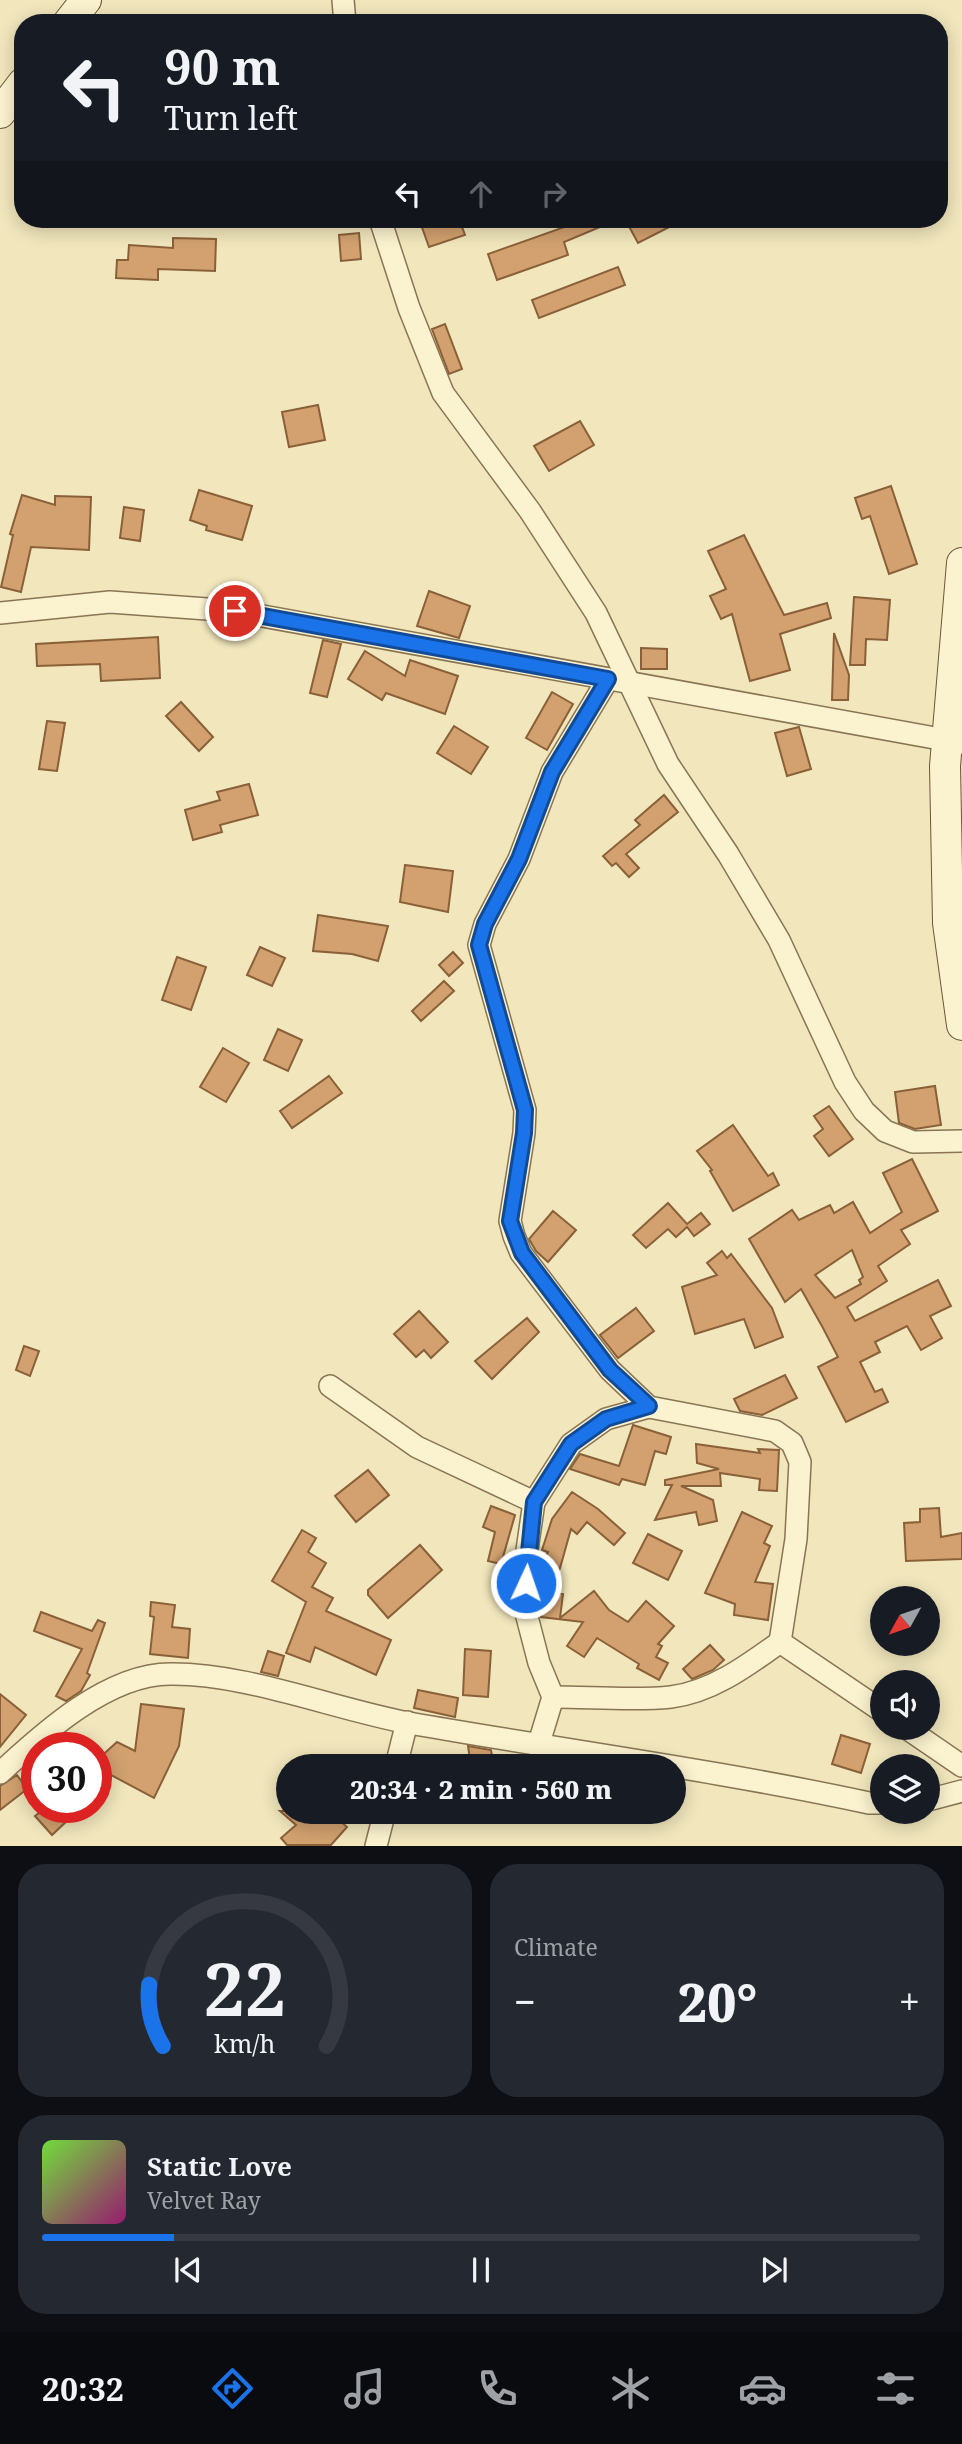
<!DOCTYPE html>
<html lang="en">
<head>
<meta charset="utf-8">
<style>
	:root { --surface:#171b24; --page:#242831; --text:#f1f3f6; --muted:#9ea1a6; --line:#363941; --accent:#1a73e8 }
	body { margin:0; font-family:"Noto Serif",serif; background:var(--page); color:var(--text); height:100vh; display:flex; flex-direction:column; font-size:26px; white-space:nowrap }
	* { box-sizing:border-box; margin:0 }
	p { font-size:23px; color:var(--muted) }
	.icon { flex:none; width:38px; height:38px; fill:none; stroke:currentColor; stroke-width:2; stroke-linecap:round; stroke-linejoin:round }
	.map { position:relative; height:1846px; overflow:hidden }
	.drawer { display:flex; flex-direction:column; gap:18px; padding:18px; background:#0d0f14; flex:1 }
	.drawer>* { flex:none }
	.guide { position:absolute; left:14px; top:14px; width:934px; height:214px; border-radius:28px; box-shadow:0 4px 18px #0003; background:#171b24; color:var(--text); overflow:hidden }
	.needle { width:46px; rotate:230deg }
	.controls { position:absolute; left:870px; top:1586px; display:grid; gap:14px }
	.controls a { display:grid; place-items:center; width:70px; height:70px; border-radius:50%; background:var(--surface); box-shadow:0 4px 18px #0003; font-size:35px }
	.speed { position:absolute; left:21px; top:1732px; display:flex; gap:14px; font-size:35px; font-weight:700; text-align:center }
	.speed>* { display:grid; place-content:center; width:91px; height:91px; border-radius:50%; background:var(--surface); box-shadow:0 4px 18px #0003; line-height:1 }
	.speed .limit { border:10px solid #d22; background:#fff; color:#111 }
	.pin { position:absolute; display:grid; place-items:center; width:60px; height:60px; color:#fff; margin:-30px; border:4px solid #fff; border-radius:50%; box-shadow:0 2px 7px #0007 }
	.me { position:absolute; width:77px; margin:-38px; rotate:3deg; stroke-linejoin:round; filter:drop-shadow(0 0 5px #0008) }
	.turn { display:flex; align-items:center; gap:24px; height:147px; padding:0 35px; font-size:32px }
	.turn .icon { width:91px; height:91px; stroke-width:2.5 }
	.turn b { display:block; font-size:49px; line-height:60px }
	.lanes { display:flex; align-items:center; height:66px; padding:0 35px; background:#0003; justify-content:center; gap:35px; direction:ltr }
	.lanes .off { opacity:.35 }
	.big { font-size:52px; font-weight:800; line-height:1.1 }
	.drawer .widget { flex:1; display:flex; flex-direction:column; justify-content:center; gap:10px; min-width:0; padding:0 24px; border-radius:28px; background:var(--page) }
	.drawer .dial { align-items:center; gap:0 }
	.dial svg { height:182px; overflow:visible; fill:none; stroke:var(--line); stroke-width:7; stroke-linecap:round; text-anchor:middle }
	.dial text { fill:var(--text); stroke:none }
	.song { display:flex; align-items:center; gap:21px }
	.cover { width:84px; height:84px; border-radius:10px; background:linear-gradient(135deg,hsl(100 70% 55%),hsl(320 70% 35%)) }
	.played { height:7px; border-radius:4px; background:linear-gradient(90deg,var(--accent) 15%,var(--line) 15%) }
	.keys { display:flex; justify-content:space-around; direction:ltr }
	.heat { display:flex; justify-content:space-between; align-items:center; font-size:38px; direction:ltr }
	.drawer .tiles { flex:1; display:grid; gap:18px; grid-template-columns:1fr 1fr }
	.widget:last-child { grid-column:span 2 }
	.trip { position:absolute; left:276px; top:1754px; width:410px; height:70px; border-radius:35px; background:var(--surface); box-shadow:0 4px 18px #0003; font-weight:800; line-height:70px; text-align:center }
	.tab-bar { display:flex; height:112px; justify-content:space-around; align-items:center; background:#090b0e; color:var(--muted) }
	.tab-bar .icon { width:49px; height:49px }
	.tab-bar .active { color:var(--accent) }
	.tab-bar b { font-size:32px; color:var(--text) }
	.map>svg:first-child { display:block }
</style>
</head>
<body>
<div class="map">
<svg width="962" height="1846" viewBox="0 0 962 1846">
	<rect width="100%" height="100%" fill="#f1e6bc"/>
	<!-- building -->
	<g fill="#d2a16f" stroke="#8a6038" stroke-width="2" fill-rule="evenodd">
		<path d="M 419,219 L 459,219 L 465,235 L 429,247 Z"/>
		<path d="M 574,219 L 619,219 L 564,242 L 568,255 L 497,280 L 488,254 L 576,223 Z"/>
		<path d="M 625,219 L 685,219 L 638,243 Z"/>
		<path d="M 359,233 L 361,259 L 341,261 L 339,235 Z"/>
		<path d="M 173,238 L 216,239 L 215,271 L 158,269 L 158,280 L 116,278 L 117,260 L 128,260 L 129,245 L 173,248 Z"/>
		<path d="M 618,267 L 625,285 L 539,318 L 532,300 Z"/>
		<path d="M 445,324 L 462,369 L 449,374 L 432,329 Z"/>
		<path d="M 318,405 L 325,440 L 289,447 L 282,412 Z"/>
		<path d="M 580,421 L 594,445 L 549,471 L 534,446 Z"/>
		<path d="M 891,486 L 917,564 L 889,574 L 870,516 L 862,519 L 855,498 Z"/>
		<path d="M 199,490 L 252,506 L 242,540 L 206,530 L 207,526 L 190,520 Z"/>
		<path d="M 22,495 L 55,505 L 55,496 L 91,497 L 89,550 L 31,547 L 21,592 L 1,587 L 13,535 L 10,534 Z"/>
		<path d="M 124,507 L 144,510 L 140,541 L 120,538 Z"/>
		<path d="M 744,535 L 784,615 L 827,603 L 831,618 L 780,634 L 790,670 L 750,681 L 732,614 L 721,619 L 710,596 L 726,589 L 708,551 Z"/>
		<path d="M 429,591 L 470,606 L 459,638 L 417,626 Z"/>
		<path d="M 854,597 L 890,600 L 887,640 L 866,639 L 865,665 L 850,665 Z"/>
		<path d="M 834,633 L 849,675 L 848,700 L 832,700 Z"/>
		<path d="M 158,637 L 160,678 L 101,681 L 100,664 L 37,666 L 36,644 Z"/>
		<path d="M 323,640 L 341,644 L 327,697 L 310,693 Z"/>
		<path d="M 641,648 L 667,649 L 667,669 L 641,669 Z"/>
		<path d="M 365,651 L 405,676 L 410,660 L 458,676 L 445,714 L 386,693 L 382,700 L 348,679 Z"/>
		<path d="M 552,692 L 573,704 L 547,750 L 526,738 Z"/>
		<path d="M 181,702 L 213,737 L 199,751 L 166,716 Z"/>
		<path d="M 47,721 L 65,723 L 57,771 L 39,769 Z"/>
		<path d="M 454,726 L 488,747 L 471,774 L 437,753 Z"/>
		<path d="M 799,727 L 811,769 L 787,776 L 775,733 Z"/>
		<path d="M 249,784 L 258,815 L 220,825 L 222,832 L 193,840 L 185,810 L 220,800 L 217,792 Z"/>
		<path d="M 664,795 L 678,812 L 626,854 L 639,868 L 629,877 L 616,863 L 612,866 L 603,856 L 640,825 L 635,820 Z"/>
		<path d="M 405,865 L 453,871 L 448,912 L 400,902 Z"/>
		<path d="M 318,915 L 388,926 L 378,961 L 352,954 L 313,951 Z"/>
		<path d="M 260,947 L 285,958 L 272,986 L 247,975 Z"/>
		<path d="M 453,952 L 463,963 L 449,976 L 439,965 Z"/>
		<path d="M 177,957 L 206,967 L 191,1010 L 162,1000 Z"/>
		<path d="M 444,981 L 454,991 L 421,1021 L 412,1011 Z"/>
		<path d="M 278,1029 L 302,1040 L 288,1071 L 264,1060 Z"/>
		<path d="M 223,1048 L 249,1063 L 226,1102 L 200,1087 Z"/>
		<path d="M 329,1076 L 342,1093 L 292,1128 L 280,1111 Z"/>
		<path d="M 935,1086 L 941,1125 L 915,1129 L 899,1123 L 895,1092 Z"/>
		<path d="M 829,1106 L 853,1139 L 829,1156 L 814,1136 L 823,1129 L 814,1116 Z"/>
		<path d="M 733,1125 L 768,1176 L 773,1173 L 779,1185 L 733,1211 L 710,1171 L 712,1170 L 697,1151 Z"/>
		<path d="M 912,1159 L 938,1211 L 901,1230 L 910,1244 L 878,1266 L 887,1281 L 847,1307 L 855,1321 L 938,1280 L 951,1306 L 930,1316 L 942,1338 L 921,1350 L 907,1326 L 875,1342 L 880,1352 L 860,1362 L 875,1392 L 882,1389 L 888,1402 L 846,1422 L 818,1367 L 838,1357 L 823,1328 L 801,1289 L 785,1302 L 749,1239 L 792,1210 L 799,1220 L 830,1205 L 834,1213 L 853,1202 L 870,1233 L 902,1212 L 883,1173 ZM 852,1250 L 863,1277 L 859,1280 L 861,1284 L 835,1298 L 815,1275 Z"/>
		<path d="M 668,1203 L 687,1224 L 701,1213 L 710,1224 L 694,1236 L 687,1227 L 676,1237 L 668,1229 L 646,1248 L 633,1235 Z"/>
		<path d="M 553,1211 L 576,1230 L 548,1262 L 536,1251 L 529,1239 Z"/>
		<path d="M 722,1251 L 727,1258 L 731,1254 L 772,1308 L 783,1337 L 755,1348 L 744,1319 L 695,1334 L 682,1287 L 717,1275 L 707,1263 Z"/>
		<path d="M 636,1308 L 654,1331 L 618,1358 L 600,1335 Z"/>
		<path d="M 419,1311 L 448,1342 L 431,1358 L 424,1350 L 416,1357 L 394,1334 Z"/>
		<path d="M 527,1318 L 539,1332 L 492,1379 L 475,1361 Z"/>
		<path d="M 24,1346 L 39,1351 L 30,1376 L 16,1370 Z"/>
		<path d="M 785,1375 L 797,1398 L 762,1415 L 740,1411 L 734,1399 Z"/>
		<path d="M 633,1425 L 671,1437 L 666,1454 L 655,1451 L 645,1485 L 622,1479 L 619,1485 L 570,1469 L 580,1454 L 619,1466 Z"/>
		<path d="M 696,1444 L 760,1453 L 758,1449 L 779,1450 L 777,1491 L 759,1490 L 760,1479 L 720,1473 L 721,1486 L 681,1486 L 713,1500 L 717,1521 L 699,1525 L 696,1512 L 655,1520 L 672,1485 L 665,1485 L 665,1480 L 719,1469 L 697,1463 Z"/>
		<path d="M 368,1470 L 389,1495 L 356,1522 L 335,1496 Z"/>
		<path d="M 572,1492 L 598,1509 L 625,1533 L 614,1545 L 587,1522 L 577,1534 L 571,1529 L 560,1568 L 547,1592 L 563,1594 L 560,1618 L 594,1591 L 609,1610 L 628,1622 L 646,1601 L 674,1626 L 658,1644 L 662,1646 L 656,1657 L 668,1663 L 659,1680 L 637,1668 L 639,1664 L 597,1638 L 584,1657 L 567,1646 L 583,1622 L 541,1617 L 539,1568 L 548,1552 L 542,1550 L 552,1519 Z"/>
		<path d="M 491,1506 L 515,1515 L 501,1564 L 488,1561 L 495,1532 L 483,1527 Z"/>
		<path d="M 939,1508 L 941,1537 L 962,1533 L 962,1559 L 906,1561 L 904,1523 L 920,1522 L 920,1509 Z"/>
		<path d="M 742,1512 L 772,1526 L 764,1543 L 770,1546 L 755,1582 L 773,1584 L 768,1620 L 734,1615 L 735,1604 L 705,1593 Z"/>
		<path d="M 302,1530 L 316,1538 L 308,1552 L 326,1563 L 312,1587 L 333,1598 L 326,1611 L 391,1640 L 376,1675 L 315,1647 L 310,1662 L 286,1653 L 306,1602 L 272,1581 Z"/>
		<path d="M 648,1534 L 682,1551 L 668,1580 L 633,1563 Z"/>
		<path d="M 420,1545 L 442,1570 L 388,1618 L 368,1595 L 368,1590 Z"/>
		<path d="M 151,1602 L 175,1605 L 172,1627 L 190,1629 L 188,1658 L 150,1654 L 154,1617 L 150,1616 Z"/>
		<path d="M 41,1612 L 92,1631 L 98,1620 L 105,1623 L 87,1673 L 90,1675 L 81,1691 L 66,1701 L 56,1696 L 82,1649 L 34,1631 Z"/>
		<path d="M 710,1645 L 724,1660 L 713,1670 L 692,1679 L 683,1669 Z"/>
		<path d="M 465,1649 L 491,1651 L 488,1697 L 463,1695 Z"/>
		<path d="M 268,1651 L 284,1656 L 278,1676 L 261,1672 Z"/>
		<path d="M 418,1690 L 458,1698 L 455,1717 L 414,1708 Z"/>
		<path d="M 0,1694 L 26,1715 L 0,1747 Z"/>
		<path d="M 141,1704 L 184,1709 L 179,1746 L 154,1798 L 96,1767 L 96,1761 L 117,1742 L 135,1751 Z"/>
		<path d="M 841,1735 L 870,1744 L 861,1773 L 832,1764 Z"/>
		<path d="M 468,1746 L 491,1750 L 494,1766 L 471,1766 Z"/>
		<path d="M 17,1775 L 27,1789 L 0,1810 L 0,1786 Z"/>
		<path d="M 45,1808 L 65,1808 L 70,1813 L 70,1818 L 52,1835 L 35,1816 Z"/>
		<path d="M 280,1811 L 329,1811 L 347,1827 L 331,1845 L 287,1845 L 281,1838 L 296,1825 Z"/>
	</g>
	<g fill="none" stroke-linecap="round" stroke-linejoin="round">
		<!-- street casing -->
		<g stroke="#897554" stroke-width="24">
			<g id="street">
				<path d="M 343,0 L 345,23"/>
				<path d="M 380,219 L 409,308 L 443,393 L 530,511 L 596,613 L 668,764 L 728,854 L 779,940 L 845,1082 L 864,1111 L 885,1131 L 913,1142 L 962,1141"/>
				<path d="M 0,613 L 110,602 L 235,611 L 962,743"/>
				<path d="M 608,679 L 552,772 L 519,859 L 485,924 L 479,945 L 525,1110 L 524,1133 L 510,1221 L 514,1236 L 521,1253 L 610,1370 L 649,1407 L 775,1431 L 792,1443 L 800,1462 L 796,1539 L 780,1642 L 882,1711"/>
				<path d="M 330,1386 L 417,1447 L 534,1502"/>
				<path d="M 553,1697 C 590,1697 636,1701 671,1697 C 712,1692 748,1665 780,1642"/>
				<path d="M 905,1727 L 962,1766"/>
				<path d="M 539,1743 L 553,1697 L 539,1663 L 525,1609 L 526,1557 L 534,1502 L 571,1444 L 606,1419 L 649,1407"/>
				<path d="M 396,1766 L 407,1722"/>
				<path d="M 0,1773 C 43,1733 108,1674 170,1674 C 246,1673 334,1709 409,1723 C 562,1750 716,1770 869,1803 L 882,1803"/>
				<path d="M 928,1800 L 962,1791"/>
				<path d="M 376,1846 L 385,1811"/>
			</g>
		</g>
		<!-- secondary casing -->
		<g stroke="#6b5638" stroke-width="32">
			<g id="secondary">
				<path d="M 68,23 L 86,0"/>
				<path d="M 0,113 L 23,83"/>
				<path d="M 962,563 L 945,766 L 948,923 L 962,1025"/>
			</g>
		</g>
		<!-- street -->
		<use href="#street" stroke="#fbf2cf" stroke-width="21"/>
		<!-- secondary -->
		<use href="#secondary" stroke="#fbf2cf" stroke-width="30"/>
	</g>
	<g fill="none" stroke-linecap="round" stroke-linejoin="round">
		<!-- route casing -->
		<g stroke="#114b97" stroke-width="18">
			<path id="route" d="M 235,611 L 608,679 L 552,772 L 519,859 L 485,924 L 479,945 L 525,1110 L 524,1133 L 510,1221 L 522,1253 L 610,1370 L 649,1406 L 606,1419 L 571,1444 L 534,1502 L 526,1583"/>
		</g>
		<!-- route -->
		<use href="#route" stroke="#1a73e8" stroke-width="12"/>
	</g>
</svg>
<div class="controls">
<a><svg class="needle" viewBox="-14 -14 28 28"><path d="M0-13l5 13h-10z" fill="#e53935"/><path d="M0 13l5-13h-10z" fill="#9ea1a6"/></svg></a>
<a><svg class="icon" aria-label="sound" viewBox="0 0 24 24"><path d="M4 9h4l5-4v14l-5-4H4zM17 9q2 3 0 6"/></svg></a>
<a><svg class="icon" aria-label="layers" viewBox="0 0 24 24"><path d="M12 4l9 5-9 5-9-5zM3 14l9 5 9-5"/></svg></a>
</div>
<div class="speed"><div class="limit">30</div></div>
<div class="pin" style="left:235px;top:611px;background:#d93025"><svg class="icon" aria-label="arrive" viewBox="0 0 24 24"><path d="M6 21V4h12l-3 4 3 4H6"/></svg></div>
<svg class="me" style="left:526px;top:1583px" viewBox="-20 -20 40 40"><circle r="17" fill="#1a73e8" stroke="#fff" stroke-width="3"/><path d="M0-11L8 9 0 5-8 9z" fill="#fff"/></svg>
<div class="trip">20:34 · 2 min · 560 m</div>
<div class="guide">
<div class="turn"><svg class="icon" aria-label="left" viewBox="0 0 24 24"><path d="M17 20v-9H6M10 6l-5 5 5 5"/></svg><div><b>90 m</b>Turn left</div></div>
<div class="lanes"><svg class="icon" aria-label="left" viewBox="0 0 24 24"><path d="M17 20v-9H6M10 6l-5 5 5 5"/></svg><svg class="icon off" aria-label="ahead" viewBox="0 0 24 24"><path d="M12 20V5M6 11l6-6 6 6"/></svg><svg class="icon off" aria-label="right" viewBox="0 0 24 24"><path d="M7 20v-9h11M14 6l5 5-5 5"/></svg></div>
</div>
</div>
<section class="drawer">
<div class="tiles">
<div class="widget dial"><svg viewBox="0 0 100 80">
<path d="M14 69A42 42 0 1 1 86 69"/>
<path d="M14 69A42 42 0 0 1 8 42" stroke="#1a73e8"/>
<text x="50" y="56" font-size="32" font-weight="700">22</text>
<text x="50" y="72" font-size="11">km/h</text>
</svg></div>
<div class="widget"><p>Climate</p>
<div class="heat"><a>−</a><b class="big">20°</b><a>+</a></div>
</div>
<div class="widget">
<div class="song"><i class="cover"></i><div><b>Static Love</b><p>Velvet Ray</p></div></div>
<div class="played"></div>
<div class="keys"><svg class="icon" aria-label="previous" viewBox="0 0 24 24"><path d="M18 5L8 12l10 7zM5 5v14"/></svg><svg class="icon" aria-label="pause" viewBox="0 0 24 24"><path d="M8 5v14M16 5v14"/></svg><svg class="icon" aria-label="next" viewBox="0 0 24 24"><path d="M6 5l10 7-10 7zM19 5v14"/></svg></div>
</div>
</div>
</section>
<nav class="tab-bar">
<b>20:32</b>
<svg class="icon active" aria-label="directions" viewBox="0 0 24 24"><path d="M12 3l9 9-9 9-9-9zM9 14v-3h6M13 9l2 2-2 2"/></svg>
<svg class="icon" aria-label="music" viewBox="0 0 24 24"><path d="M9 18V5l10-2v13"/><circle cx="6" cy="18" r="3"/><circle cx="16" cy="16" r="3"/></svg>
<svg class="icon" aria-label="phone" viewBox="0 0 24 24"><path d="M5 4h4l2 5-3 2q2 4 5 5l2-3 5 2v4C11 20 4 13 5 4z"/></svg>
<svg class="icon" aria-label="climate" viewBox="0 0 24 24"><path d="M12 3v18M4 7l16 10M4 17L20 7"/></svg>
<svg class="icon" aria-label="car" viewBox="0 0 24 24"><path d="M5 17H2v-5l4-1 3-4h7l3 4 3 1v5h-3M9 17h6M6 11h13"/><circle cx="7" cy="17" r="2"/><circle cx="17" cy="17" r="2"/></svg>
<svg class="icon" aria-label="filters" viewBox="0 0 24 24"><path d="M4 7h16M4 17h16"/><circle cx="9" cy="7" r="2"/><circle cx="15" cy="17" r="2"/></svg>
</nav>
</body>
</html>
